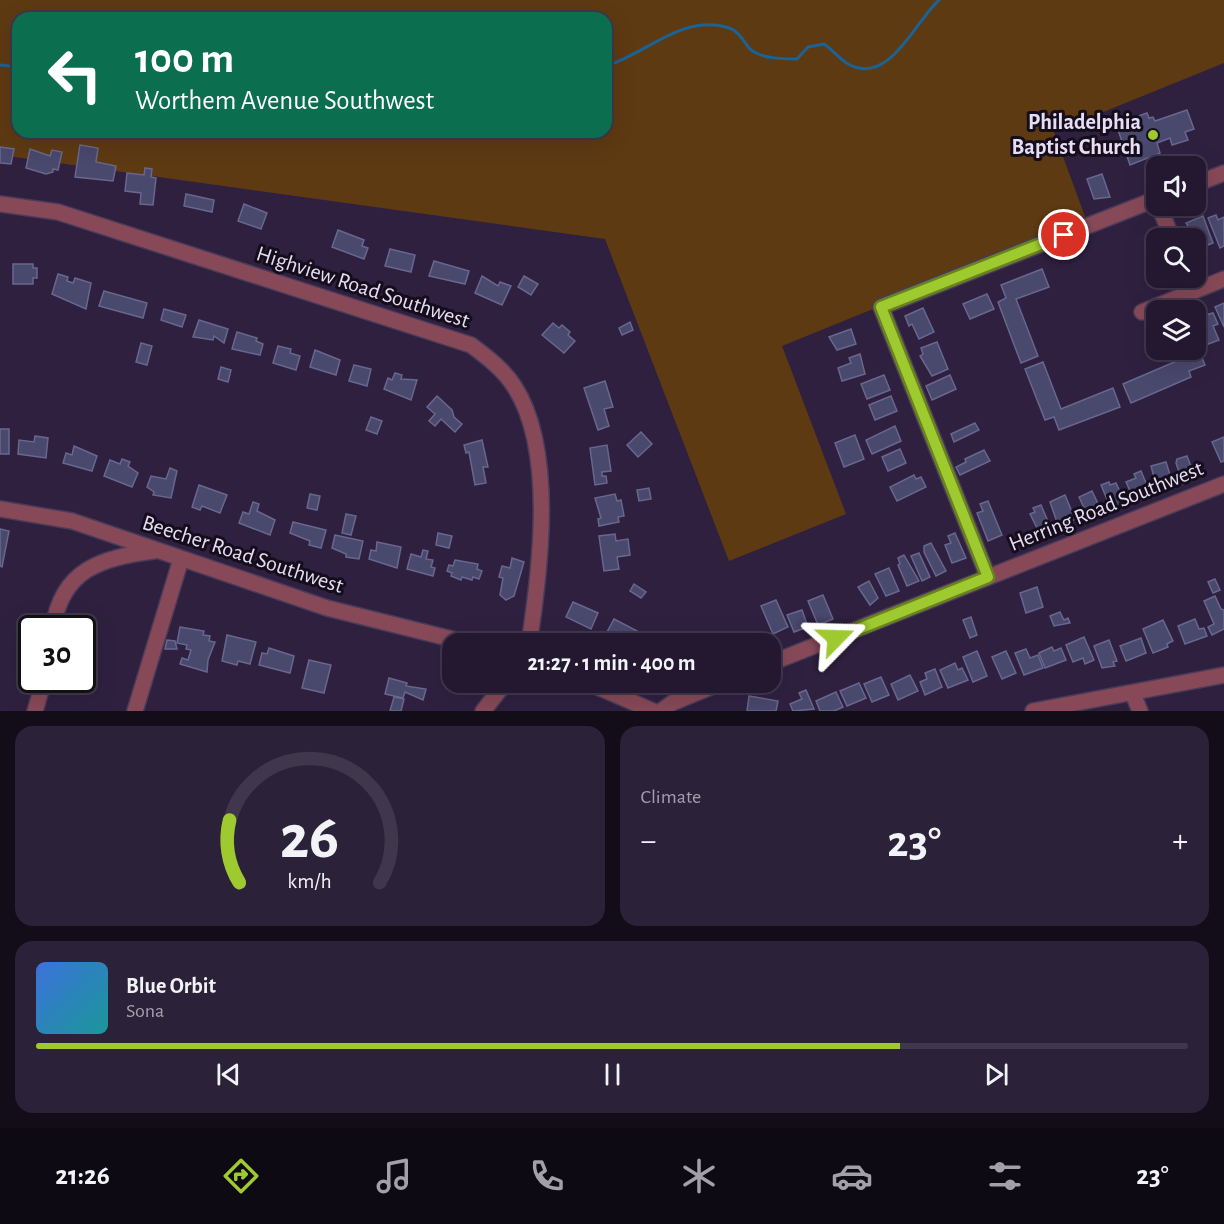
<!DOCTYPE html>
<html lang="en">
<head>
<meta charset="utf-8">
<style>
	:root { --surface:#231830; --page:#2b2138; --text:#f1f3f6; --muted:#a3a0ab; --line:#40374c; --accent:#9eca2f }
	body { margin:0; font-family:"Alegreya Sans",sans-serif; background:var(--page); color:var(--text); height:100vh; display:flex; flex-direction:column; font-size:22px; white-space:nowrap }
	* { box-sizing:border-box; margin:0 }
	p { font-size:20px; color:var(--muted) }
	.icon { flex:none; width:33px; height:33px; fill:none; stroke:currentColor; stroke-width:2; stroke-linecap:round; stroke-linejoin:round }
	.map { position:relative; height:711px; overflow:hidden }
	.sheet { display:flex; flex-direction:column; gap:15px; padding:15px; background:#130d1a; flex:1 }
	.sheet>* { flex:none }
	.hud { position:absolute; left:12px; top:12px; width:600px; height:126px; border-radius:18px; box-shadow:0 6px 24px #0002,0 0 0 2px var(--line); background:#0b6e4f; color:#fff; overflow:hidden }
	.fabs { position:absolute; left:1146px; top:156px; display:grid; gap:12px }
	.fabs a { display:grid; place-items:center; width:60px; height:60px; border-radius:12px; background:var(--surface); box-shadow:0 6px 24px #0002,0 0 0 2px var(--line); font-size:30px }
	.speed { position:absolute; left:18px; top:615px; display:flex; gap:12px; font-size:30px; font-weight:700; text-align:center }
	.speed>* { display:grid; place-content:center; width:78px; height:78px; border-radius:50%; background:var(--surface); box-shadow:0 6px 24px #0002,0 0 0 2px var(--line); line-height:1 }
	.speed .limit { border:3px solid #111; border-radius:9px; background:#fff; color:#111 }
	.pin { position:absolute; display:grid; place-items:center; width:51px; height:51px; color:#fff; margin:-26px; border:3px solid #fff; border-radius:50%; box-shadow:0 2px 6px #0007 }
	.me { position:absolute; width:66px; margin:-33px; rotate:68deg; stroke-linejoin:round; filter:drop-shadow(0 0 4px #0008) }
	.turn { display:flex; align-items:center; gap:21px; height:126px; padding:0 24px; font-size:27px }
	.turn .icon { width:78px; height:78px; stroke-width:2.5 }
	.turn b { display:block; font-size:42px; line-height:51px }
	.big { font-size:45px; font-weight:700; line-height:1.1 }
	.sheet .tile { flex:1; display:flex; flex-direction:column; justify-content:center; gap:9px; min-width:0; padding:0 21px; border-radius:18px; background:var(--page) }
	.sheet .dial { align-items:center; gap:0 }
	.dial svg { height:156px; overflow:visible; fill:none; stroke:var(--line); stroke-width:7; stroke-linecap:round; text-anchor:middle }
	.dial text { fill:var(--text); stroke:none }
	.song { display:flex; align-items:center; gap:18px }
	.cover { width:72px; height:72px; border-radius:9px; background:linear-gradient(135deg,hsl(220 70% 55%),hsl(180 70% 35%)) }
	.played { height:6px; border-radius:3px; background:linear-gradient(90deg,var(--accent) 75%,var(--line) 75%) }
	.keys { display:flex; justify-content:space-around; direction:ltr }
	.heat { display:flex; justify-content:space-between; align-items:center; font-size:33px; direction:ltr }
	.sheet .tiles { flex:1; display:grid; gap:15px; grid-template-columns:1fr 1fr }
	.tile:last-child { grid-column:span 2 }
	.trip { position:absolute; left:442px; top:633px; width:339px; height:60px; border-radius:18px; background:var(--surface); box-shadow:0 6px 24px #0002,0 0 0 2px var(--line); font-weight:700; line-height:60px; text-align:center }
	.tabs { display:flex; height:96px; justify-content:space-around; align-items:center; background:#0e0a13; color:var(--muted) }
	.tabs .icon { width:42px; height:42px }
	.tabs .on { color:var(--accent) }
	.tabs b { font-size:27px; color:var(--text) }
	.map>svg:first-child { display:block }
</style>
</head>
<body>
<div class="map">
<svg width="1224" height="711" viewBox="0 0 1224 711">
	<rect width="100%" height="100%" fill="#2f2040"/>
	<!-- green -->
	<path fill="#5e3a12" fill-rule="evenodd" d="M 0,0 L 1224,0 L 1224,63 L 1054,132 L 1087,222 L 782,346 L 846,514 L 729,561 L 605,239 L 0,155 ZM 18,18 L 606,18 L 606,132 L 18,132 Z"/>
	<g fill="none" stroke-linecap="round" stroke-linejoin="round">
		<!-- stream -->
		<g stroke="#1b6295" stroke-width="3">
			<path d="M 0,65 L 18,67"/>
			<path d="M 606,66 C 646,54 681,15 726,27 C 738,30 742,39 749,48 C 760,59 783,59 797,59 L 808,47 L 824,44 C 832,49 841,61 850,65 C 890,85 916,20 939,0"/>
		</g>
	</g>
	<!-- building -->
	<g fill="#49486d" stroke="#68678e" stroke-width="1.5">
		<path d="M 1187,110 L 1194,129 L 1185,132 L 1188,140 L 1172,145 L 1170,138 L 1157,143 L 1160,153 L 1130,165 L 1116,124 L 1147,113 L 1149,118 L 1153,117 L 1155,121 Z"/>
		<path d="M 80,145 L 98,148 L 96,162 L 116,166 L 113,181 L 75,177 Z"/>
		<path d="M 0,147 L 14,149 L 11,164 L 0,163 Z"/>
		<path d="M 30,149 L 50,156 L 52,150 L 62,152 L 58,170 L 53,169 L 53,172 L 46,174 L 26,168 Z"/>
		<path d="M 145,168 L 152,169 L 151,177 L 156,178 L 153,205 L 140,204 L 141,193 L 125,191 L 127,173 L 144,175 Z"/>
		<path d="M 1102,174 L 1110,197 L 1094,199 L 1087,179 Z"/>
		<path d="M 186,194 L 214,200 L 212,212 L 184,206 Z"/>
		<path d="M 244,204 L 267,213 L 261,229 L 238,221 Z"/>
		<path d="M 1216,215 L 1218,220 L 1224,217 L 1224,246 L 1220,248 L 1208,218 Z"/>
		<path d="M 1203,216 L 1213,243 L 1200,248 L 1199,244 L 1196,246 L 1196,238 L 1188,238 L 1188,235 L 1183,237 L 1180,229 L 1188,226 L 1186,223 Z"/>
		<path d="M 338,230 L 364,240 L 362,246 L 368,248 L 364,259 L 332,247 Z"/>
		<path d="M 390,249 L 415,255 L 411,272 L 385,266 Z"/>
		<path d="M 434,261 L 469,271 L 465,284 L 429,276 Z"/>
		<path d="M 13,264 L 33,264 L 33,268 L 37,268 L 37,278 L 33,278 L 33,284 L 13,284 Z"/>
		<path d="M 1042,269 L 1049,287 L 1016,299 L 1038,356 L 1021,363 L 998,302 L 1006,298 L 1001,285 Z"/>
		<path d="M 58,274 L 68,277 L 67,281 L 73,283 L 75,278 L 91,283 L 86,309 L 52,294 Z"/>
		<path d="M 482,276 L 498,286 L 500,282 L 511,286 L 502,305 L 475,293 Z"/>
		<path d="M 524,276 L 538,284 L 531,295 L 518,287 Z"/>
		<path d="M 104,291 L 147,303 L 143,318 L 99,306 Z"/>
		<path d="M 987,294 L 994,309 L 970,319 L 963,304 Z"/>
		<path d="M 1224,303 L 1224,327 L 1215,307 Z"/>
		<path d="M 923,308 L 934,332 L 919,339 L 912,324 L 909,326 L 905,316 Z"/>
		<path d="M 164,309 L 186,315 L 182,327 L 161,320 Z"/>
		<path d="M 1200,312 L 1202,316 L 1213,313 L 1218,324 L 1213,326 L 1219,340 L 1203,346 L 1196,327 L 1196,314 Z"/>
		<path d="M 199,320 L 228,329 L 224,343 L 214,336 L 213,340 L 193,337 Z"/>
		<path d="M 630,322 L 633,330 L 622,335 L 619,328 Z"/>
		<path d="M 553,323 L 559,328 L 562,325 L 570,332 L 568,335 L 575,341 L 564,353 L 542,335 Z"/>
		<path d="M 851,329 L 856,344 L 837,350 L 829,337 Z"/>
		<path d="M 237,332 L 257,338 L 256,341 L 263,344 L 260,355 L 232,349 Z"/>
		<path d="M 937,342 L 948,369 L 932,376 L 920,356 L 923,354 L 921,348 Z"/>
		<path d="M 141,343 L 152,346 L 147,365 L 136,362 Z"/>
		<path d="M 1196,343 L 1205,365 L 1189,371 L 1191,377 L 1131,403 L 1123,384 L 1179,360 L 1175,350 L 1196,350 Z"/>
		<path d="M 278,346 L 291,349 L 290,353 L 300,356 L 296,370 L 273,363 Z"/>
		<path d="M 315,350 L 340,360 L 336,375 L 310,367 Z"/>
		<path d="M 860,354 L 865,374 L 842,381 L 838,368 L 851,363 L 849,358 Z"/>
		<path d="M 1043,362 L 1061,409 L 1113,388 L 1120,407 L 1059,430 L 1054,417 L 1045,420 L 1025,369 Z"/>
		<path d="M 354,365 L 371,369 L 367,386 L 349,381 Z"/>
		<path d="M 221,367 L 231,370 L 228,382 L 218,379 Z"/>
		<path d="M 395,373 L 402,375 L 401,379 L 417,380 L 411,400 L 384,389 L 388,378 L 392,380 Z"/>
		<path d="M 884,375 L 890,390 L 867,399 L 861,384 Z"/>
		<path d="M 950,375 L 956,389 L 932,400 L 926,386 Z"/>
		<path d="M 605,381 L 613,407 L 604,409 L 609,426 L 598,430 L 584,388 Z"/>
		<path d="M 437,396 L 452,410 L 454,417 L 462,424 L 455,432 L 441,419 L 435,426 L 429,421 L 435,414 L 427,407 Z"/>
		<path d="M 891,396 L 897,411 L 875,420 L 869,405 Z"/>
		<path d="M 371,417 L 382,421 L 377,434 L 366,430 Z"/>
		<path d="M 975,423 L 979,430 L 954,442 L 951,434 Z"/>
		<path d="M 895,426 L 901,441 L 872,454 L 866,440 Z"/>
		<rect x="0" y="429" width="9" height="25"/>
		<path d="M 641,432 L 652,444 L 638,457 L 627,445 Z"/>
		<path d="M 855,435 L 864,459 L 844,467 L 835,443 Z"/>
		<path d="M 35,436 L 48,438 L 46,458 L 18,454 L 19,440 L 34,442 Z"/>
		<path d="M 1224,437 L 1224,461 L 1221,462 L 1212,442 Z"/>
		<path d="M 482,440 L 488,467 L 483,467 L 486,483 L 475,485 L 469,452 L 466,453 L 464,445 Z"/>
		<path d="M 607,445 L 611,471 L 602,472 L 602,476 L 606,476 L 607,483 L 595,485 L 590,448 Z"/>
		<path d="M 74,446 L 97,456 L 92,471 L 63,463 L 66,453 L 72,455 Z"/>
		<path d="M 900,449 L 906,463 L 888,471 L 882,457 Z"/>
		<path d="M 984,450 L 990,461 L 960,475 L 956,467 L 966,462 L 965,459 Z"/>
		<path d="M 1187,456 L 1196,479 L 1183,484 L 1176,463 L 1177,459 Z"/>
		<path d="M 122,459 L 130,462 L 128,466 L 138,473 L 132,487 L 104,476 L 110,460 L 120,464 Z"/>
		<path d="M 1166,462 L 1174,488 L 1158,492 L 1151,466 Z"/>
		<path d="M 170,468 L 177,471 L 171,498 L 153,495 L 154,492 L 147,487 L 151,476 L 166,479 Z"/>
		<path d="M 1141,471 L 1151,495 L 1135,502 L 1126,482 L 1136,478 L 1134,474 Z"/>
		<path d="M 914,475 L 916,479 L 921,477 L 926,487 L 897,501 L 890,487 Z"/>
		<path d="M 1109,482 L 1110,485 L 1116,483 L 1125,503 L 1111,509 L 1101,485 Z"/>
		<path d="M 199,485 L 227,495 L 220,513 L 202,506 L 200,510 L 192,507 Z"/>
		<path d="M 649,488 L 651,499 L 639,501 L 637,490 Z"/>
		<path d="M 1092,491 L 1102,512 L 1089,518 L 1079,497 Z"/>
		<path d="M 310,494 L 320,496 L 317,510 L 307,508 Z"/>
		<path d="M 615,494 L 617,501 L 621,500 L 624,516 L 618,517 L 619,522 L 599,526 L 598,519 L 601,518 L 595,498 Z"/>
		<path d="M 1065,495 L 1075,519 L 1065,526 L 1063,522 L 1058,525 L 1050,502 Z"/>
		<path d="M 988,501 L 1002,535 L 988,541 L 977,513 L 983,511 L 980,504 Z"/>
		<path d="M 253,502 L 259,504 L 257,511 L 275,520 L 270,535 L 239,523 L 243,512 L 249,514 Z"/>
		<path d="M 1041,505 L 1053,533 L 1042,538 L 1030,514 L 1035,512 L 1033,508 Z"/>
		<path d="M 346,514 L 356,516 L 351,535 L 342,533 Z"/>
		<path d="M 293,522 L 326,530 L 321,548 L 309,545 L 310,541 L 290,533 Z"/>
		<path d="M 0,529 L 9,531 L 2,567 L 0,566 Z"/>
		<path d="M 438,533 L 452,536 L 449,548 L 436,545 Z"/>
		<path d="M 955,533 L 966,558 L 952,563 L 945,545 L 951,543 L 948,536 Z"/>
		<path d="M 615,534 L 616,541 L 628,539 L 630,555 L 617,557 L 619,569 L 604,571 L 599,536 Z"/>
		<path d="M 335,535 L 363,541 L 359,559 L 346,557 L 346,554 L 332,548 Z"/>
		<path d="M 377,542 L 401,547 L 397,568 L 369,559 L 371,550 L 376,551 Z"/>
		<path d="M 931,543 L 946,571 L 936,576 L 924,552 L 924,546 Z"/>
		<path d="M 423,550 L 428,551 L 426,559 L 433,560 L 431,567 L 435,568 L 433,576 L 407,569 L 411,554 L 421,557 Z"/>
		<path d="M 919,553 L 930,577 L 922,581 L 911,556 Z"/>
		<path d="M 904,555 L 919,581 L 907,586 L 898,565 L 900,564 L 898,558 Z"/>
		<path d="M 512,558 L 524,562 L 514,596 L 506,600 L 500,595 L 503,578 L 499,577 L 502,566 L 510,568 Z"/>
		<path d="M 455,560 L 478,564 L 477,569 L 482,571 L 479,579 L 473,577 L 472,580 L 462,577 L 461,580 L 451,576 L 452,573 L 447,571 L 449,565 L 453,566 Z"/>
		<path d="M 889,568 L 899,591 L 886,596 L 875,574 Z"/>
		<path d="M 1215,579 L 1220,590 L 1213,593 L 1208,582 Z"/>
		<path d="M 869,581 L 878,598 L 870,605 L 858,587 Z"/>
		<path d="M 634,584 L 646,592 L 641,598 L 630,591 Z"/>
		<path d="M 1037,587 L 1043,607 L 1026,613 L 1020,593 Z"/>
		<path d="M 823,595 L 833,619 L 818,625 L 808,601 Z"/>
		<path d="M 1215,596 L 1221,609 L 1224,610 L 1224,629 L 1212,635 L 1208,627 L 1214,624 L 1204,601 Z"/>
		<path d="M 776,600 L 788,627 L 773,634 L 761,606 Z"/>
		<path d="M 573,602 L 598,613 L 591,629 L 566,617 Z"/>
		<path d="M 802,610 L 808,627 L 794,632 L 787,615 Z"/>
		<path d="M 1060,612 L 1064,620 L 1068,618 L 1070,623 L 1054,626 L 1050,616 Z"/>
		<path d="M 971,617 L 977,635 L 970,638 L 963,620 Z"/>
		<path d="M 614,619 L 641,633 L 635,643 L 617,633 L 614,638 L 606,634 Z"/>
		<path d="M 1195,619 L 1199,629 L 1204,628 L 1207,636 L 1185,644 L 1178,626 Z"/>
		<path d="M 1163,620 L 1173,641 L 1167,644 L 1168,647 L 1153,653 L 1143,629 Z"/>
		<path d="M 180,627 L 204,631 L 203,635 L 210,636 L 209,641 L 215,642 L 208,660 L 207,672 L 180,664 L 182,658 L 188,660 L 191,650 L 186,649 L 187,645 L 177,643 Z"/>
		<path d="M 227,635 L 256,642 L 250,664 L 238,661 L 237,665 L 222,661 Z"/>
		<path d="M 1084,637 L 1094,660 L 1085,664 L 1083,658 L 1073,662 L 1066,645 Z"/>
		<path d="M 1141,638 L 1146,653 L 1126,661 L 1120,646 Z"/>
		<path d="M 167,640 L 175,641 L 177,649 L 165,649 Z"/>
		<path d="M 1109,640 L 1117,661 L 1113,662 L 1115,666 L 1102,668 L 1094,646 Z"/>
		<path d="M 1052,647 L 1054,651 L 1061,648 L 1066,660 L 1045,668 L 1039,653 Z"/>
		<path d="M 269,648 L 294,656 L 290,673 L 259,665 L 262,653 L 267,654 Z"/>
		<path d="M 1026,649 L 1030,658 L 1038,655 L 1043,668 L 1024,675 L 1015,653 Z"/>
		<path d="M 977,651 L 987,676 L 973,682 L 963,657 Z"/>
		<path d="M 1006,651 L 1016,673 L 1002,679 L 992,657 Z"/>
		<path d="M 309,660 L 331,665 L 324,693 L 302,688 Z"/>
		<path d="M 955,663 L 958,670 L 962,668 L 968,680 L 948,688 L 940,670 Z"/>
		<path d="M 935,669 L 942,687 L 925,695 L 920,682 L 927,679 L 925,673 Z"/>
		<path d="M 910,675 L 918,691 L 898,700 L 891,684 Z"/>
		<path d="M 881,677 L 889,695 L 872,702 L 864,684 Z"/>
		<path d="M 389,678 L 407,683 L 406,686 L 426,689 L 423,700 L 405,692 L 403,698 L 385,694 Z"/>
		<path d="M 859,683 L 866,698 L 847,706 L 840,691 Z"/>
		<path d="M 806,690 L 814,709 L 793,711 L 790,704 L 802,699 L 799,693 Z"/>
		<path d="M 836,692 L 843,707 L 834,711 L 820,711 L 816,701 Z"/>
		<path d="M 749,696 L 778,701 L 776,711 L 747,711 Z"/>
		<path d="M 394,697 L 404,699 L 401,711 L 390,711 Z"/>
	</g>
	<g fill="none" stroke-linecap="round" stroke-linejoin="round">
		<!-- minor casing -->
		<g stroke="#493b59" stroke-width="18">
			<g id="minor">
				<path d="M 1196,184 L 1224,173"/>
				<path d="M 0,204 L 58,212 L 471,345 C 487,357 503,369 514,386 C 556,450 540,572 529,644"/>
				<path d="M 1159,206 L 1172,238"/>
				<path d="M 1187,278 L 1193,292"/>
				<path d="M 1142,312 L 1224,279"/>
				<path d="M 0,509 L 72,521 L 327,608 L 472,644"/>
				<path d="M 988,577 L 881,307 L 1156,199"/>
				<path d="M 53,628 C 62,569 101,558 154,551"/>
				<path d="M 771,663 L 1224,484"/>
				<path d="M 586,682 L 653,711"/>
				<path d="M 1133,694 L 1140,711"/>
				<path d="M 35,711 L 44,680"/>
				<path d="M 135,711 L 181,559"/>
				<path d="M 483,711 L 506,682"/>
				<path d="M 661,711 L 672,703 L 723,682"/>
				<path d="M 1033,711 L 1224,675"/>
			</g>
		</g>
		<!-- minor -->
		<use href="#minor" stroke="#874958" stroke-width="15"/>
	</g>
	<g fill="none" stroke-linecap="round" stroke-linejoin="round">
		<!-- route casing -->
		<g stroke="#67831f" stroke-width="15">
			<path id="route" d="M 836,638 L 988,577 L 881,307 L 1064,235"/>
		</g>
		<!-- route -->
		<use href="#route" stroke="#9eca2f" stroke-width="10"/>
	</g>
	<!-- markers -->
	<circle fill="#9eca2f" stroke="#140e1c" stroke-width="2" cx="1153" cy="135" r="6"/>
	<g text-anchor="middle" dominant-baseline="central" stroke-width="6" stroke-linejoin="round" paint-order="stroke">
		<!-- poi labels -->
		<g font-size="22" font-weight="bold" fill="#e7def3" stroke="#140e1c" text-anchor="end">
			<text x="1141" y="122">Philadelphia<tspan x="1141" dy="25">Baptist Church</tspan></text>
		</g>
		<!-- street labels -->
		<g font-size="22" fill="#e7def3" stroke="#140e1c">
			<text transform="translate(363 287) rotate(18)">Highview Road Southwest</text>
			<text transform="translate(1106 506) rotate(-22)">Herring Road Southwest</text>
			<text transform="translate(243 554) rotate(18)">Beecher Road Southwest</text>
		</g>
	</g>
</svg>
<div class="fabs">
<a><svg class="icon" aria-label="sound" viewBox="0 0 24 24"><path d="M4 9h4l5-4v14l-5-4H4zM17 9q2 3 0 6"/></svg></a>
<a><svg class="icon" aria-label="search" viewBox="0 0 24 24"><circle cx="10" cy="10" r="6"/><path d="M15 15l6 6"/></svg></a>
<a><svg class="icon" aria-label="layers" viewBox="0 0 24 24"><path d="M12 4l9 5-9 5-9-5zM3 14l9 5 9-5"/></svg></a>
</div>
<div class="speed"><div class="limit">30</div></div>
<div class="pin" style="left:1064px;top:235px;background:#d93025"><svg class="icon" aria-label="arrive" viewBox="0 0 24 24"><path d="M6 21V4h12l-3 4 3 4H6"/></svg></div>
<svg class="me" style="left:836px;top:638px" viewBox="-20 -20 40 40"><path d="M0-17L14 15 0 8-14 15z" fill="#9eca2f" stroke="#fff" stroke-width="4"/></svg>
<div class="trip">21:27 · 1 min · 400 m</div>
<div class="hud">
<div class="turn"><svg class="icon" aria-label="left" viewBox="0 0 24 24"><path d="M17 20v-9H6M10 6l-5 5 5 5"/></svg><div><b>100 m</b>Worthem Avenue Southwest</div></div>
</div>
</div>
<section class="sheet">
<div class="tiles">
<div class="tile dial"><svg viewBox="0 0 100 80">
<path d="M14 69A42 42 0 1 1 86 69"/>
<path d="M14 69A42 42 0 0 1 9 37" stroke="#9eca2f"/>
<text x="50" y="56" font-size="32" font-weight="700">26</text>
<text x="50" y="72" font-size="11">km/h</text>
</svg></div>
<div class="tile"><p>Climate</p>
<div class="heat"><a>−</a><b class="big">23°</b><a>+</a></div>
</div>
<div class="tile">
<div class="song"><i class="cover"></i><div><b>Blue Orbit</b><p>Sona</p></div></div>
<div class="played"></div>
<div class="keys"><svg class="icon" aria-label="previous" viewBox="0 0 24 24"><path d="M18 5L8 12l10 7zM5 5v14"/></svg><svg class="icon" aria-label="pause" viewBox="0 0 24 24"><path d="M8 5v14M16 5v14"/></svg><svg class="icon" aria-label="next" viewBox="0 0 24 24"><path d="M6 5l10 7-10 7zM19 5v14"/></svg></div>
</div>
</div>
</section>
<nav class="tabs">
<b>21:26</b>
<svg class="icon on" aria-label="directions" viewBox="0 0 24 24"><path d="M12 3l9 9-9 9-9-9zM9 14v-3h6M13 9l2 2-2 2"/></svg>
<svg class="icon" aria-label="music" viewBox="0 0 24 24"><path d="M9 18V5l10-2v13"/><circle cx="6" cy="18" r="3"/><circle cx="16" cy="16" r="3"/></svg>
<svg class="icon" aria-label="phone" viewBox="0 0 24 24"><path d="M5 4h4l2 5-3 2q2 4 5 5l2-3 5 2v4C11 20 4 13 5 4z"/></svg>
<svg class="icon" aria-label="climate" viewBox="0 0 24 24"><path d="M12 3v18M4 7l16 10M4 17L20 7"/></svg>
<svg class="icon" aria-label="car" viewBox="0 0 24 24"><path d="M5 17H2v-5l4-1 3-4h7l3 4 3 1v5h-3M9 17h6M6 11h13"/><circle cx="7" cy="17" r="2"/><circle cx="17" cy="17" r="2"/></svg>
<svg class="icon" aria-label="filters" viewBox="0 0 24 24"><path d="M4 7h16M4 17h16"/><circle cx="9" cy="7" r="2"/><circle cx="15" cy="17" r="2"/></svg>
<b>23°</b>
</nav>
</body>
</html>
